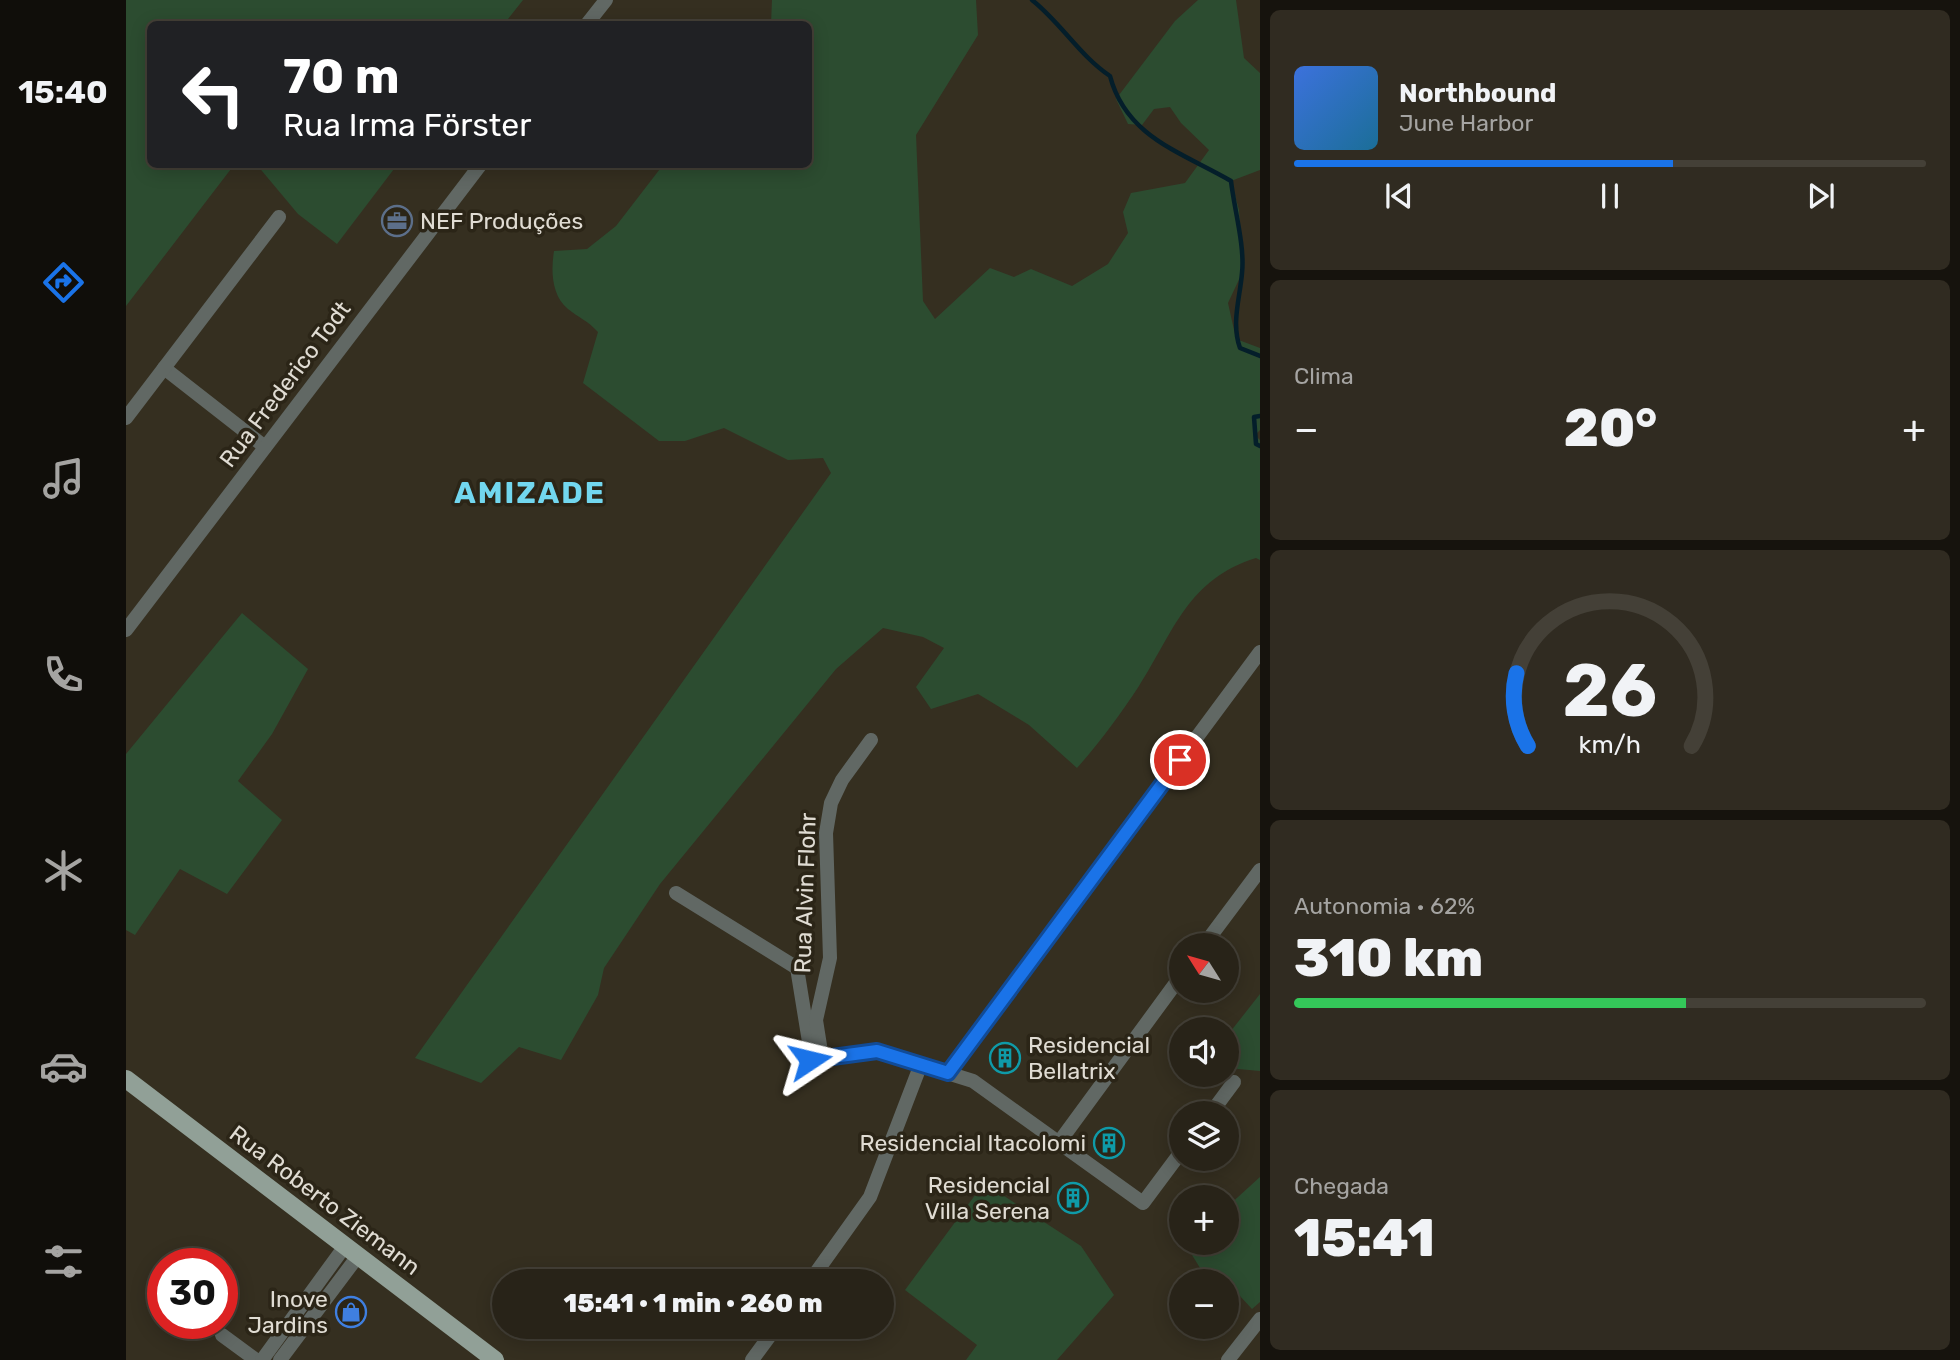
<!DOCTYPE html>
<html lang="pt">
<head>
<meta charset="utf-8">
<style>
	:root { --surface:#282318; --page:#302b21; --text:#f1f3f6; --muted:#a5a4a2; --line:#444037; --accent:#1a73e8 }
	body { margin:0; font-family:Rubik,sans-serif; background:var(--page); color:var(--text); height:100vh; display:flex; flex-direction:column; font-size:26px; white-space:nowrap }
	* { box-sizing:border-box; margin:0 }
	p { font-size:23px; color:var(--muted) }
	.icon { flex:none; width:38px; height:38px; fill:none; stroke:currentColor; stroke-width:2; stroke-linecap:round; stroke-linejoin:round }
	.map { position:relative; flex:1; overflow:hidden }
	.sheet { display:flex; flex-direction:column; gap:10px; padding:10px; background:#16130d; width:700px }
	.sheet>* { flex:none }
	.hud { position:absolute; left:21px; top:21px; width:665px; height:147px; border-radius:10px; box-shadow:0 4px 18px #0003,0 0 0 2px var(--line); background:#202124; color:#fff; overflow:hidden }
	.needle { width:46px; rotate:307deg }
	.buttons { position:absolute; left:1043px; top:933px; display:grid; gap:14px }
	.buttons a { display:grid; place-items:center; width:70px; height:70px; border-radius:50%; background:var(--surface); box-shadow:0 4px 18px #0003,0 0 0 2px var(--line); font-size:35px }
	.speed { position:absolute; left:21px; top:1248px; display:flex; gap:14px; font-size:35px; font-weight:700; text-align:center }
	.speed>* { display:grid; place-content:center; width:91px; height:91px; border-radius:50%; background:var(--surface); box-shadow:0 4px 18px #0003,0 0 0 2px var(--line); line-height:1 }
	.speed .limit { border:10px solid #d22; background:#fff; color:#111 }
	.pin { position:absolute; display:grid; place-items:center; width:60px; height:60px; color:#fff; margin:-30px; border:4px solid #fff; border-radius:50%; box-shadow:0 2px 7px #0007 }
	.me { position:absolute; width:77px; margin:-38px; rotate:80deg; stroke-linejoin:round; filter:drop-shadow(0 0 5px #0008) }
	.turn { display:flex; align-items:center; gap:24px; height:147px; padding:0 21px; font-size:32px }
	.turn .icon { width:91px; height:91px; stroke-width:2.5 }
	.turn b { display:block; font-size:49px; line-height:60px }
	.big { font-size:52px; font-weight:800; line-height:1.1 }
	.sheet .card { flex:1; display:flex; flex-direction:column; justify-content:center; gap:10px; min-width:0; padding:0 24px; border-radius:10px; background:var(--page) }
	.sheet .dial { align-items:center; gap:0 }
	.dial svg { height:182px; overflow:visible; fill:none; stroke:var(--line); stroke-width:7; stroke-linecap:round; text-anchor:middle }
	.dial text { fill:var(--text); stroke:none }
	.song { display:flex; align-items:center; gap:21px }
	.cover { width:84px; height:84px; border-radius:10px; background:linear-gradient(135deg,hsl(220 70% 55%),hsl(200 70% 35%)) }
	.played { height:7px; border-radius:4px; background:linear-gradient(90deg,var(--accent) 60%,var(--line) 60%) }
	.keys { display:flex; justify-content:space-around; direction:ltr }
	.heat { display:flex; justify-content:space-between; align-items:center; font-size:38px; direction:ltr }
	.charge { height:10px; border-radius:5px; background:linear-gradient(90deg,#34c759 62%,var(--line) 0) }
	.trip { position:absolute; left:366px; top:1269px; width:402px; height:70px; border-radius:35px; background:var(--surface); box-shadow:0 4px 18px #0003,0 0 0 2px var(--line); font-weight:800; line-height:70px; text-align:center }
	main { display:flex; flex:1; min-height:0 }
	.tabs { display:flex; flex-direction:column; width:126px; justify-content:space-around; align-items:center; background:#100e0a; color:var(--muted) }
	.tabs .icon { width:49px; height:49px }
	.tabs .selected { color:var(--accent) }
	.tabs b { font-size:32px; color:var(--text) }
	.map>svg:first-child { display:block }
</style>
</head>
<body>
<main>
<nav class="tabs">
<b>15:40</b>
<svg class="icon selected" aria-label="directions" viewBox="0 0 24 24"><path d="M12 3l9 9-9 9-9-9zM9 14v-3h6M13 9l2 2-2 2"/></svg>
<svg class="icon" aria-label="music" viewBox="0 0 24 24"><path d="M9 18V5l10-2v13"/><circle cx="6" cy="18" r="3"/><circle cx="16" cy="16" r="3"/></svg>
<svg class="icon" aria-label="phone" viewBox="0 0 24 24"><path d="M5 4h4l2 5-3 2q2 4 5 5l2-3 5 2v4C11 20 4 13 5 4z"/></svg>
<svg class="icon" aria-label="climate" viewBox="0 0 24 24"><path d="M12 3v18M4 7l16 10M4 17L20 7"/></svg>
<svg class="icon" aria-label="car" viewBox="0 0 24 24"><path d="M5 17H2v-5l4-1 3-4h7l3 4 3 1v5h-3M9 17h6M6 11h13"/><circle cx="7" cy="17" r="2"/><circle cx="17" cy="17" r="2"/></svg>
<svg class="icon" aria-label="filters" viewBox="0 0 24 24"><path d="M4 7h16M4 17h16"/><circle cx="9" cy="7" r="2"/><circle cx="15" cy="17" r="2"/></svg>
</nav>
<div class="map">
<svg width="1134" height="1360" viewBox="0 0 1134 1360">
	<rect width="100%" height="100%" fill="#352f20"/>
	<!-- green -->
	<g fill="#2c4c30">
		<path d="M 0,0 L 397,0 L 378,24 L 24,24 L 24,164 L 108,165 L 0,306 Z"/>
		<path d="M 646,0 L 850,0 L 852,35 L 790,135 L 797,301 L 809,319 L 864,268 L 888,277 L 905,269 L 946,286 L 982,264 L 1002,233 L 997,212 L 1005,193 L 1059,183 L 1083,150 L 1055,123 L 1044,107 L 1028,109 L 1016,125 L 1002,124 L 990,99 L 1049,21 L 1072,0 L 1110,0 L 1118,58 L 1134,73 L 1134,170 L 1105,181 L 1113,210 L 1117,271 L 1102,303 L 1110,339 L 1134,348 L 1134,430 L 1129,435 L 1134,440 L 1134,560 L 1130,558 C 1062,579 1048,631 1013,686 C 994,715 974,742 951,768 L 903,725 L 852,694 L 805,709 L 790,687 L 818,648 L 797,637 L 757,628 L 710,669 L 534,884 L 478,968 L 472,995 L 435,1060 L 393,1047 L 355,1083 L 289,1058 L 705,473 L 697,458 L 662,460 L 598,428 L 559,441 L 533,441 L 457,383 L 472,332 C 461,320 453,318 442,309 C 425,295 425,270 428,251 L 461,249 L 490,226 L 537,165 L 682,164 L 682,24 L 645,24 Z"/>
		<path d="M 131,165 L 271,165 L 211,244 L 172,214 Z"/>
		<path d="M 116,613 L 182,669 L 146,734 L 112,781 L 156,820 L 101,894 L 54,869 L 9,935 L 0,930 L 0,754 Z"/>
		<path d="M 1134,994 L 1134,1071 L 1101,1068 L 1101,1036 Z"/>
		<path d="M 1134,1177 L 1134,1302 L 1126,1309 L 1114,1296 L 1101,1292 L 1101,1281 L 1082,1281 L 1063,1250 L 1066,1243 L 1101,1242 L 1101,1207 Z"/>
		<path d="M 858,1183 L 955,1246 L 988,1295 L 931,1360 L 840,1360 L 851,1345 L 779,1290 Z"/>
	</g>
	<g fill="none" stroke-linecap="round" stroke-linejoin="round">
		<!-- stream -->
		<g stroke="#041e2a" stroke-width="4.5">
			<path d="M 906,0 C 935,23 954,56 984,76 C 1000,137 1055,152 1105,181 C 1108,208 1119,246 1116,273 C 1114,298 1105,323 1114,348 L 1134,356"/>
			<path d="M 1134,416 L 1128,417 L 1130,444 L 1134,446"/>
		</g>
		<!-- minor -->
		<g stroke="#616864" stroke-width="14">
			<path d="M 461,24 L 480,0"/>
			<path d="M 38,368 L 139,447"/>
			<path d="M 0,418 L 153,217"/>
			<path d="M 0,630 L 355,164"/>
			<path d="M 550,893 L 671,968 L 684,1048"/>
			<path d="M 1078,945 L 1134,870"/>
			<path d="M 696,1058 L 690,1020 L 704,958 L 700,833 L 705,803 L 716,780 L 745,740"/>
			<path d="M 684,1060 L 751,1051 L 847,1081 L 1017,1203 L 1055,1152"/>
			<path d="M 822,1073 L 1134,652"/>
			<path d="M 1085,1113 L 1108,1082"/>
			<path d="M 934,1141 L 1055,976"/>
			<path d="M 684,1281 L 744,1197 L 795,1064"/>
			<path d="M 96,1335 L 130,1360"/>
			<path d="M 136,1360 L 219,1246"/>
			<path d="M 154,1360 L 232,1256"/>
			<path d="M 626,1360 L 651,1326"/>
			<path d="M 1102,1360 L 1134,1319"/>
		</g>
		<!-- major -->
		<path stroke="#91a097" stroke-width="18" d="M 0,1079 L 369,1360"/>
	</g>
	<g fill="none" stroke-linecap="round" stroke-linejoin="round">
		<!-- route casing -->
		<g stroke="#114b97" stroke-width="18">
			<path id="route" d="M 684,1060 L 751,1051 L 822,1073 L 1054,760"/>
		</g>
		<!-- route -->
		<use href="#route" stroke="#1a73e8" stroke-width="12"/>
	</g>
	<!-- icons -->
	<defs>
		<g id="office-ring" transform="scale(1.575)"><circle r="9.5" fill="#2b2517" stroke="#5c6f8a" stroke-width="1.5"/><path d="M-6-3h4V-5.5h4V-3h4V5H-6ZM-1-4.5V-3h2v-1.5ZM-6 0V1H6V0Z" fill="#5c6f8a"/></g>
		<g id="building-ring" transform="scale(1.575)"><circle r="9.5" fill="#2b2517" stroke="#0f9aa8" stroke-width="1.5"/><path d="M-4-6H4V6H1V3H-1V6H-4ZM-2.5-4.3h1.7v1.8h-1.7ZM.8-4.3h1.7v1.8H.8ZM-2.5-1h1.7V.8h-1.7ZM.8-1h1.7V.8H.8Z" fill="#0f9aa8"/></g>
		<g id="shop-ring" transform="scale(1.575)"><circle r="9.5" fill="#2b2517" stroke="#3f7fe0" stroke-width="1.5"/><path d="M-5-2.5h2.3a2.7 3.5 0 0 1 5.4 0H5L5.5 6h-11ZM-1.5-2.5h3a1.5 2.3 0 0 0-3 0Z" fill="#3f7fe0"/></g>
	</defs>
	<g fill-rule="evenodd">
		<use href="#office-ring" x="271" y="221"/>
		<use href="#building-ring" x="879" y="1058"/>
		<use href="#building-ring" x="983" y="1143"/>
		<use href="#building-ring" x="947" y="1198"/>
		<use href="#shop-ring" x="225" y="1312"/>
	</g>
	<g text-anchor="middle" dominant-baseline="central" stroke-width="7" stroke-linejoin="round" paint-order="stroke">
		<!-- poi labels -->
		<g font-size="23" fill="#e0dcd3" stroke="#2b2517" text-anchor="end">
			<text x="294" y="221" text-anchor="start">NEF Produções</text>
			<text x="902" y="1045" text-anchor="start">Residencial<tspan x="902" dy="26">Bellatrix</tspan></text>
			<text x="960" y="1143">Residencial Itacolomi</text>
			<text x="924" y="1185">Residencial<tspan x="924" dy="26">Villa Serena</tspan></text>
			<text x="202" y="1299">Inove<tspan x="202" dy="26">Jardins</tspan></text>
		</g>
		<!-- street labels -->
		<g font-size="23" fill="#e0dcd3" stroke="#2b2517">
			<text transform="translate(159 384) rotate(-53)">Rua Frederico Todt</text>
			<text transform="translate(679 893) rotate(-88)">Rua Alvin Flohr</text>
			<text transform="translate(199 1200) rotate(37)">Rua Roberto Ziemann</text>
		</g>
		<!-- district labels -->
		<g font-size="30" font-weight="bold" letter-spacing="2" fill="#72d7ef" stroke="#2b2517">
			<text x="404" y="493">AMIZADE</text>
		</g>
	</g>
</svg>
<div class="buttons">
<a><svg class="needle" viewBox="-14 -14 28 28"><path d="M0-13l5 13h-10z" fill="#e53935"/><path d="M0 13l5-13h-10z" fill="#a5a4a2"/></svg></a>
<a><svg class="icon" aria-label="sound" viewBox="0 0 24 24"><path d="M4 9h4l5-4v14l-5-4H4zM17 9q2 3 0 6"/></svg></a>
<a><svg class="icon" aria-label="layers" viewBox="0 0 24 24"><path d="M12 4l9 5-9 5-9-5zM3 14l9 5 9-5"/></svg></a>
<a>+</a>
<a>−</a>
</div>
<div class="speed"><div class="limit">30</div></div>
<div class="pin" style="left:1054px;top:760px;background:#d93025"><svg class="icon" aria-label="arrive" viewBox="0 0 24 24"><path d="M6 21V4h12l-3 4 3 4H6"/></svg></div>
<svg class="me" style="left:684px;top:1060px" viewBox="-20 -20 40 40"><path d="M0-17L14 15 0 8-14 15z" fill="#1a73e8" stroke="#fff" stroke-width="4"/></svg>
<div class="trip">15:41 · 1 min · 260 m</div>
<div class="hud">
<div class="turn"><svg class="icon" aria-label="left" viewBox="0 0 24 24"><path d="M17 20v-9H6M10 6l-5 5 5 5"/></svg><div><b>70 m</b>Rua Irma Förster</div></div>
</div>
</div>
<section class="sheet">
<div class="card">
<div class="song"><i class="cover"></i><div><b>Northbound</b><p>June Harbor</p></div></div>
<div class="played"></div>
<div class="keys"><svg class="icon" aria-label="previous" viewBox="0 0 24 24"><path d="M18 5L8 12l10 7zM5 5v14"/></svg><svg class="icon" aria-label="pause" viewBox="0 0 24 24"><path d="M8 5v14M16 5v14"/></svg><svg class="icon" aria-label="next" viewBox="0 0 24 24"><path d="M6 5l10 7-10 7zM19 5v14"/></svg></div>
</div>
<div class="card"><p>Clima</p>
<div class="heat"><a>−</a><b class="big">20°</b><a>+</a></div>
</div>
<div class="card dial"><svg viewBox="0 0 100 80">
<path d="M14 69A42 42 0 1 1 86 69"/>
<path d="M14 69A42 42 0 0 1 9 37" stroke="#1a73e8"/>
<text x="50" y="56" font-size="32" font-weight="700">26</text>
<text x="50" y="72" font-size="11">km/h</text>
</svg></div>
<div class="card"><p>Autonomia · 62%</p><b class="big">310 km</b><div class="charge"></div></div>
<div class="card"><p>Chegada</p><b class="big">15:41</b></div>
</section>
</main>
</body>
</html>
